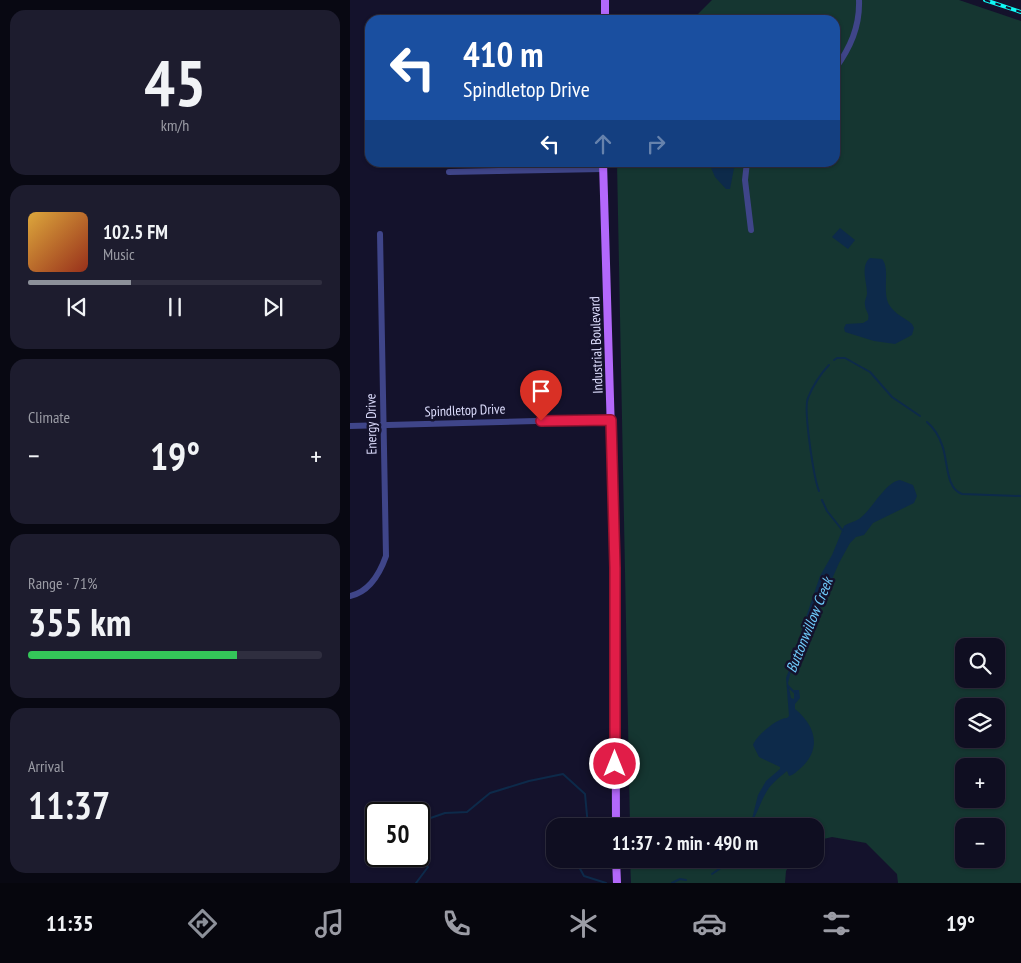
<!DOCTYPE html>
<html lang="en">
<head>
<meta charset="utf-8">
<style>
	:root { --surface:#0f0e21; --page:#1d1c2e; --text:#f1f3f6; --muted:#9b9ca5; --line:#2f2e3f; --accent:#8c9099 }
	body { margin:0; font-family:"PT Sans Narrow",sans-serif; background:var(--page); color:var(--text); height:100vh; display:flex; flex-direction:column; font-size:19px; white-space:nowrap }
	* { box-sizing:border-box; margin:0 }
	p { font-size:16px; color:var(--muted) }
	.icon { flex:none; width:28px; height:28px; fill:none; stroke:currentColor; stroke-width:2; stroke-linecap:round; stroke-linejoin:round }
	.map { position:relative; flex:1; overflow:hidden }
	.side { display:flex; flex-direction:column; gap:10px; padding:10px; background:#080812; width:350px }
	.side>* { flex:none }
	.hud { position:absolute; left:15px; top:15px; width:475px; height:152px; border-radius:15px; box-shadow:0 1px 4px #0004,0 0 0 1px var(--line); background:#1a4fa0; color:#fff; overflow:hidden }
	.buttons { position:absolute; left:605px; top:638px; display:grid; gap:10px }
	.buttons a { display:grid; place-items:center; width:50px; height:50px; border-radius:10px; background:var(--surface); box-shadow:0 1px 4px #0004,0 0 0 1px var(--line); font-size:25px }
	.speed { position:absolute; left:15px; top:802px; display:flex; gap:10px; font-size:25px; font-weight:700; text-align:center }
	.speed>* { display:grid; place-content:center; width:65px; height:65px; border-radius:50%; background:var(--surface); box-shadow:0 1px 4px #0004,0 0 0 1px var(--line); line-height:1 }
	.speed .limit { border:2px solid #111; border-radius:8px; background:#fff; color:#111 }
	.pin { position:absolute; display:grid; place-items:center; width:42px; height:42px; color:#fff; margin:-51px -21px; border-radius:50% 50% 50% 0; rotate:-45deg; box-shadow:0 0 5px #0007 }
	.pin .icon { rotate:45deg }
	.me { position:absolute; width:55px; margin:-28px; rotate:0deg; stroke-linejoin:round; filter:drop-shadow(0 0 4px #0008) }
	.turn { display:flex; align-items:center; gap:18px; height:105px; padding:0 15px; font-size:22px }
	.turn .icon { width:65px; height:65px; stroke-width:2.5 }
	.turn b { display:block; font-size:35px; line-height:42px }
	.lanes { display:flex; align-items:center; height:48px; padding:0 15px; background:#0003; justify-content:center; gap:25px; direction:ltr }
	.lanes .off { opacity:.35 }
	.big { font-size:38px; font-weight:800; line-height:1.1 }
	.side .card { flex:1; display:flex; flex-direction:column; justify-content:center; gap:8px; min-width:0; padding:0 18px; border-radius:15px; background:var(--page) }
	.side .dial { align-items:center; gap:0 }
	.dial b { font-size:65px; line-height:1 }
	.song { display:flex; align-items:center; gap:15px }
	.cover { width:60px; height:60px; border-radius:8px; background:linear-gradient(135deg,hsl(40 70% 55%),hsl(10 70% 35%)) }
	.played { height:5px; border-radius:2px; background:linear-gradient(90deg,var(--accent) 35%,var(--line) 35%) }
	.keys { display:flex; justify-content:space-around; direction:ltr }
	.heat { display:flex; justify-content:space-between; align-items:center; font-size:28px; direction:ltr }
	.charge { height:8px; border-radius:4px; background:linear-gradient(90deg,#34c759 71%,var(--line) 0) }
	.trip { position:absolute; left:196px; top:818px; width:278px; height:50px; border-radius:15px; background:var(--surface); box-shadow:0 1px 4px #0004,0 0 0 1px var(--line); font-weight:800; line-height:50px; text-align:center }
	.tab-bar { display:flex; height:80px; justify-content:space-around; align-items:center; background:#06060d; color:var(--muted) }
	.tab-bar .icon { width:35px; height:35px }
	.tab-bar .selected { color:var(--accent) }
	.tab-bar b { font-size:22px; color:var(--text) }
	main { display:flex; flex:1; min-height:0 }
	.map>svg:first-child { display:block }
</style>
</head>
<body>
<main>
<section class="side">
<div class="card dial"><b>45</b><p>km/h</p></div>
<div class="card">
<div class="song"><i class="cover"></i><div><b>102.5 FM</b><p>Music</p></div></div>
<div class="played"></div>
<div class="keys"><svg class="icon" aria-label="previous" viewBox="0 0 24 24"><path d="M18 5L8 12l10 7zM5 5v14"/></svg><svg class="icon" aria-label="pause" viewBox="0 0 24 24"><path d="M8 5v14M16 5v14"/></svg><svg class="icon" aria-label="next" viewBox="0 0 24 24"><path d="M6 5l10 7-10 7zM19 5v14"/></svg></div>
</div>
<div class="card"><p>Climate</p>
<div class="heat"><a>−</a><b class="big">19°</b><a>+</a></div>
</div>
<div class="card"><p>Range · 71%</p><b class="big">355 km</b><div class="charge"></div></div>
<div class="card"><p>Arrival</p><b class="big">11:37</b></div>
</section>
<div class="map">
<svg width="671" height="883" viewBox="0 0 671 883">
	<rect width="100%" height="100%" fill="#14122c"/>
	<!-- green -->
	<g fill="#153631" fill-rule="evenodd">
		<path d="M 362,0 L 609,0 L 671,21 L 671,883 L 548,883 L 547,874 L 516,843 L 482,837 L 465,841 L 465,826 L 280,826 L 267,163 L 485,162 L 485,20 L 342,20 ZM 614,646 L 646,646 L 646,679 L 614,679 ZM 614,706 L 646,706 L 646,739 L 614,739 ZM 614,766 L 646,766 L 646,799 L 614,799 ZM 614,826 L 646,826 L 646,859 L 614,859 Z"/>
		<path d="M 280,859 L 443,859 L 436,871 L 435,883 L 281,883 Z"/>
	</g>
	<!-- water -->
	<g fill="#0d2a4a">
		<path d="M 359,163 L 385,163 L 380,189 L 376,189 L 365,177 Z"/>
		<path d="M 490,228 L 505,240 L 498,249 L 482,237 Z"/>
		<path d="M 520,258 L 532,259 C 541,269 531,293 540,306 C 545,314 555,318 562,324 L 564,328 L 562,335 L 545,344 L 524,341 L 495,332 L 494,328 L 496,324 L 513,323 L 518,320 C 520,313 515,311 515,305 C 514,301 517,297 517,293 C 517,282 510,266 520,258 Z"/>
		<path d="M 550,480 L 563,485 L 567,496 L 564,503 L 523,523 L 514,535 L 506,537 L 500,543 L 489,563 L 472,602 L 463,635 L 454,646 L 441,671 L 438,683 L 441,698 L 444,699 L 444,690 L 449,690 L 450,698 L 445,704 L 445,709 C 465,725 472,748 452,767 C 447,771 444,775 439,776 L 437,771 C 430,777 422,783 417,791 C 410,802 407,816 399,826 L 393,826 L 402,819 L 408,795 L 416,781 L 430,769 L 430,767 L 409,757 L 403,745 C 406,736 427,718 437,718 L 439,716 L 436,678 L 443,660 L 448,651 L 452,629 L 470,576 L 482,555 L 494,526 C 498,523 504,522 509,519 C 522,510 535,482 550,480 Z"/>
	</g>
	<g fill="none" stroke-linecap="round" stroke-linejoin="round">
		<!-- stream -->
		<g stroke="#0d2a4a" stroke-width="2">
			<path d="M 484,360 L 487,358 L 495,358 L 520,372 L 542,397 L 570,416"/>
			<path d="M 577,422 C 584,428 589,436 592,445 C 598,459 595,488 612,494 L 671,496"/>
			<path d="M 469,491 C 464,479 453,409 458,398 C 462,387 471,373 479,365"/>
			<path d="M 472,500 L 477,511 L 493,531"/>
			<path d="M 438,686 L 445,693"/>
			<path d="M 69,822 L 95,813 L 117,812 L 140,793 L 179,781 L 213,774 L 235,794 L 238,826"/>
			<path d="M 59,856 L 78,867 L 66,883"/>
			<path d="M 230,859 L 228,865 L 234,876 L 256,883"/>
			<path d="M 362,874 L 372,867"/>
			<path d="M 322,883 L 330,879 L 336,880"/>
		</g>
		<!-- minor -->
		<g stroke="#3f4589" stroke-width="6">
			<path d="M 485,69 C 500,48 510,27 509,0"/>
			<path d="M 397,162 L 395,180 L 401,230"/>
			<path d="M 99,172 L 253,169"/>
			<path d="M 0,426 L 261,419"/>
			<path d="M 0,596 C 19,592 30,573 36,556 L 30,234"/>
		</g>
		<!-- major -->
		<g stroke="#b368fb" stroke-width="8">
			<path d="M 255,20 L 255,0"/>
			<path d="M 253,162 L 265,568 L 266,826"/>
			<path d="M 266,859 L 267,883"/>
		</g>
		<!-- rail casing -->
		<g stroke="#10f8f4" stroke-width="4">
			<path id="rail" d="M 635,0 L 671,12"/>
		</g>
		<!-- rail -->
		<use href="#rail" stroke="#14122c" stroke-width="2" stroke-dasharray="5.5" stroke-linecap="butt"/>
	</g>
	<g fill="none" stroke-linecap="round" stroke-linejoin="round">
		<!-- route casing -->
		<g stroke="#92132f" stroke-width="12">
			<path id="route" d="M 191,421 L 261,420 L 265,568 L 265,764"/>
		</g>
		<!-- route -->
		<use href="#route" stroke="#e11d48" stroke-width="9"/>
	</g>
	<g text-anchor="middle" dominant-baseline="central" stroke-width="5" stroke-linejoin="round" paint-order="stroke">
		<!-- street labels -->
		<g font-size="14" fill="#dedefe" stroke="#14122c">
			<text transform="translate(246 345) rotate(-92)">Industrial Boulevard</text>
			<text transform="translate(115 410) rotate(-2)">Spindletop Drive</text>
			<text transform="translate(21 424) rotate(-91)">Energy Drive</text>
		</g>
		<!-- water labels -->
		<g font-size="15" font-style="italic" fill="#6fcbfb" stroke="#14122c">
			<text transform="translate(459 625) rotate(-68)">Buttonwillow Creek</text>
		</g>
	</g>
</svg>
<div class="buttons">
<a><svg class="icon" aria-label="search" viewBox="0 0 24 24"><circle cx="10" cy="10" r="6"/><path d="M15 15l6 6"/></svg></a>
<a><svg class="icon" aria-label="layers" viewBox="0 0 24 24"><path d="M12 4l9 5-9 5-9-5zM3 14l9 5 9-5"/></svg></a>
<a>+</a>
<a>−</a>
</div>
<div class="speed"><div class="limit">50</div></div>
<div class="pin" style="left:191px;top:421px;background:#d93025"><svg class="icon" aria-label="arrive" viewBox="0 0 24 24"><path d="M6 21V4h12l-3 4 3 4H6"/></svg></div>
<svg class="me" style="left:265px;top:764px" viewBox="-20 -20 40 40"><circle r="17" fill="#e11d48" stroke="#fff" stroke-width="3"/><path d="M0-11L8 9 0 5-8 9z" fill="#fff"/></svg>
<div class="trip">11:37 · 2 min · 490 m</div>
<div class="hud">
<div class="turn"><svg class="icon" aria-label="left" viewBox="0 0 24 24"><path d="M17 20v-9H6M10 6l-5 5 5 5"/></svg><div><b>410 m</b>Spindletop Drive</div></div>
<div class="lanes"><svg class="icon" aria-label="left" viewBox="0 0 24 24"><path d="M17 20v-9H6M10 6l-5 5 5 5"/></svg><svg class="icon off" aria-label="ahead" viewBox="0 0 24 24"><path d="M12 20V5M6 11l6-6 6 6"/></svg><svg class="icon off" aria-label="right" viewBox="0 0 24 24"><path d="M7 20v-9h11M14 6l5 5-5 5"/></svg></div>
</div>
</div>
</main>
<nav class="tab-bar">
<b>11:35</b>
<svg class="icon selected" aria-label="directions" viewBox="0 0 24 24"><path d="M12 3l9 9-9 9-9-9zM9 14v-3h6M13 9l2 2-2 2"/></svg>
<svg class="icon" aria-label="music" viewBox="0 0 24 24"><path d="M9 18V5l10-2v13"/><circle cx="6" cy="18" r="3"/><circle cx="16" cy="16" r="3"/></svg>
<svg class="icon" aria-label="phone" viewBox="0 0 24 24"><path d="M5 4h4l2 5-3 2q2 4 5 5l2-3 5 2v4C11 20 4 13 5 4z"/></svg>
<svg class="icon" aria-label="climate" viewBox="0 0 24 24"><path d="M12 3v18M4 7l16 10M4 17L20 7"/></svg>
<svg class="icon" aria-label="car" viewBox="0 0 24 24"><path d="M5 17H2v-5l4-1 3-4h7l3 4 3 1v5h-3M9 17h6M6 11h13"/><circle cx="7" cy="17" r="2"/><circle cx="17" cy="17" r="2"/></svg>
<svg class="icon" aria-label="filters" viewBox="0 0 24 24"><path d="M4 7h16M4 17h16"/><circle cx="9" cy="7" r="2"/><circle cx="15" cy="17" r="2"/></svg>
<b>19°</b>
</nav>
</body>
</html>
